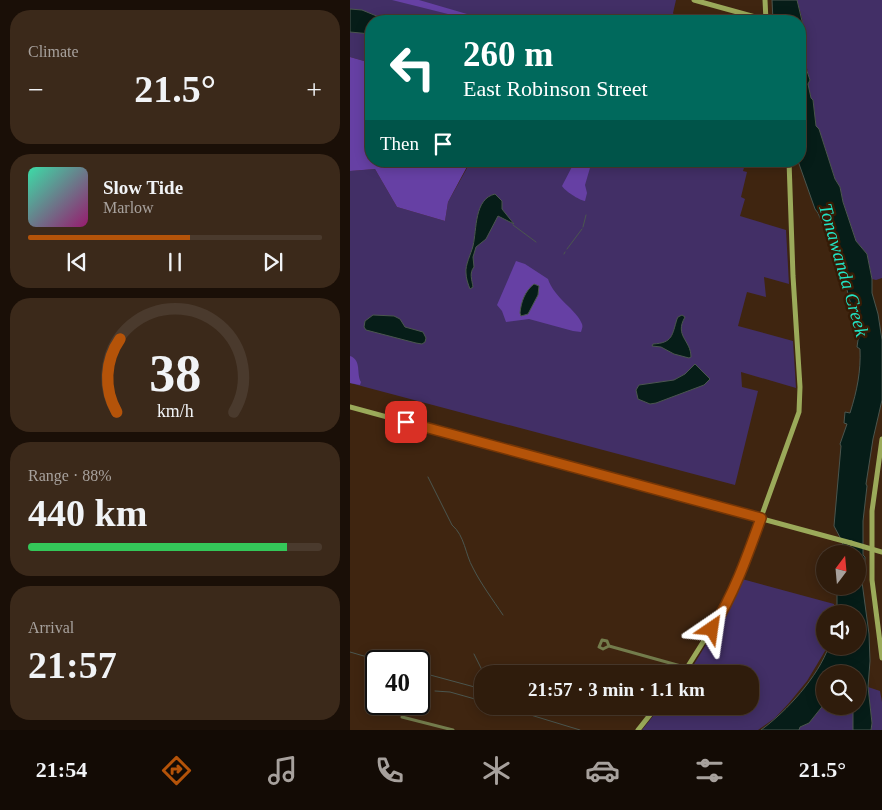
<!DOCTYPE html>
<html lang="en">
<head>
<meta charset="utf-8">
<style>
	:root { --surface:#2f1c0c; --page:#3b291a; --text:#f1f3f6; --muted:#a7a19d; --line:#4a3a2d; --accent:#b45309 }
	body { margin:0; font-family:Georgia,serif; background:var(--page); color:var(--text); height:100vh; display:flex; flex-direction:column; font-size:19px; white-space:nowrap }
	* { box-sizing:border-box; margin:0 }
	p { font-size:16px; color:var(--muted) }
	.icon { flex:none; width:28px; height:28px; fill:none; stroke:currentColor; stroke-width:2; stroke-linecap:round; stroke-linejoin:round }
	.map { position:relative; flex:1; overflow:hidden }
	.sheet { display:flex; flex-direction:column; gap:10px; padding:10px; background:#1a0f07; width:350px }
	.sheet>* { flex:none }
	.top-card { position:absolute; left:15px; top:15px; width:441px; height:152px; border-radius:20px; box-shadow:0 2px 12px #0003,0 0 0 1px var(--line); background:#00695c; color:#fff; overflow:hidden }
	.needle { width:32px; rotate:16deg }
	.buttons { position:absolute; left:466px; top:545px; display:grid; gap:10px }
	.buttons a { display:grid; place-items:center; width:50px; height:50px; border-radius:50%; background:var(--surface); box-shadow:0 2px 12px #0003,0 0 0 1px var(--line); font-size:25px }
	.speed { position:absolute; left:15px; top:650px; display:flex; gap:10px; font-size:25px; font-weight:700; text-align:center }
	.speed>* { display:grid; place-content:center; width:65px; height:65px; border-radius:50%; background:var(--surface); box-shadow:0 2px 12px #0003,0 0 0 1px var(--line); line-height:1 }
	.speed .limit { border:2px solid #111; border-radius:8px; background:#fff; color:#111 }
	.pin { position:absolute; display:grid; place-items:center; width:42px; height:42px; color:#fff; margin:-21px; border-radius:10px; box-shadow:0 2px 8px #0006 }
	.me { position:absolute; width:55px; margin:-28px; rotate:32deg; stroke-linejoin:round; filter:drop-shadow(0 0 4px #0008) }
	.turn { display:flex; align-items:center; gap:18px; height:105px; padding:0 15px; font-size:22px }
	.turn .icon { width:65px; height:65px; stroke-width:2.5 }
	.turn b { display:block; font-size:35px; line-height:42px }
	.then { display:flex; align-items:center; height:48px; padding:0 15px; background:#0003; gap:10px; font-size:19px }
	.big { font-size:38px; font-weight:800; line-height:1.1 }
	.sheet .tile { flex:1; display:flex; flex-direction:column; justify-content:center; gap:8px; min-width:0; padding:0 18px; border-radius:20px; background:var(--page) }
	.sheet .dial { align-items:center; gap:0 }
	.dial svg { height:130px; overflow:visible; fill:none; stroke:var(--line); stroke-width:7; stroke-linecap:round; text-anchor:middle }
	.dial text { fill:var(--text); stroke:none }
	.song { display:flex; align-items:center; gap:15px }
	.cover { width:60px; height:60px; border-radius:8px; background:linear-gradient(135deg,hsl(160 70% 55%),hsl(320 70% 35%)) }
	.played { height:5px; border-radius:2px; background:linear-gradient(90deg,var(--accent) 55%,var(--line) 55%) }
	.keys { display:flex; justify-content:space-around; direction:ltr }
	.heat { display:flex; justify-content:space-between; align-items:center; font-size:28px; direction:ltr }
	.charge { height:8px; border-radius:4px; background:linear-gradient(90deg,#34c759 88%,var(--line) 0) }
	.trip { position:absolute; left:124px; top:665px; width:285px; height:50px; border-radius:20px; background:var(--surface); box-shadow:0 2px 12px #0003,0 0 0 1px var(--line); font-weight:800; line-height:50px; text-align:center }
	.menu { display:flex; height:80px; justify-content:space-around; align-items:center; background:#130b05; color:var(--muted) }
	.menu .icon { width:35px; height:35px }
	.menu .selected { color:var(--accent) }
	.menu b { font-size:22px; color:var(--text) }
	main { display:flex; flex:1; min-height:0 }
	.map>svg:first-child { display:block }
</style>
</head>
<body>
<main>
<section class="sheet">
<div class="tile"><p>Climate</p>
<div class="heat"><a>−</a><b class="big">21.5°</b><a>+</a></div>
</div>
<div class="tile">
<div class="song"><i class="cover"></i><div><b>Slow Tide</b><p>Marlow</p></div></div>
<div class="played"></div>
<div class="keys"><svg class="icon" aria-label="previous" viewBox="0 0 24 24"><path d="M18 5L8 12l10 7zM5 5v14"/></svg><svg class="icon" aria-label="pause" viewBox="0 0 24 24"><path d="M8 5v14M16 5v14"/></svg><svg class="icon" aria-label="next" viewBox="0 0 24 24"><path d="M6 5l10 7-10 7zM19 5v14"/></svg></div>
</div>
<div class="tile dial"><svg viewBox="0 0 100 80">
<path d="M14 69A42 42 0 1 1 86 69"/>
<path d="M14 69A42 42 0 0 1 16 24" stroke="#b45309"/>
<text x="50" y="56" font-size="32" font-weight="700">38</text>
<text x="50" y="72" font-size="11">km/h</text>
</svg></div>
<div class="tile"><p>Range · 88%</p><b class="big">440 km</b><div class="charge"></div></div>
<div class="tile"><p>Arrival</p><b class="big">21:57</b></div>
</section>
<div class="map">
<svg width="532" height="730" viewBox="0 0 532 730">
	<rect width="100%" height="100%" fill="#3f2510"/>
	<!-- green -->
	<g fill="#422f66">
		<path d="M 0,0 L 326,0 L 323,13 L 327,21 L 21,21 L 21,63 L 0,57 Z"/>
		<path d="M 447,0 L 532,0 L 532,278 L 526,280 L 522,279 L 517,254 L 506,241 L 493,202 L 490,187 L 485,179 L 469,129 L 466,126 L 463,100 L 461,98 L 458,84 L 460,80 C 454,62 455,43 453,24 C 452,16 449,8 447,0 Z"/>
		<path d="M 121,161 L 396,161 L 393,171 L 397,172 L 391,197 L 395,199 L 390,216 L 436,230 L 439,284 L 414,277 L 416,297 L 397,292 L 388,326 L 443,341 L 446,388 L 391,372 L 392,387 L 408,391 L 385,485 L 0,383 L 0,171 L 25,169 L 47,207 L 95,221 L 98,202 Z"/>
		<path d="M 392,579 L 484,604 L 484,614 L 475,614 L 475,646 L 477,646 L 475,651 L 457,681 L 439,703 L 425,718 L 408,730 L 292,730 L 311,706 L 400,706 L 400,674 L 338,674 L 379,607 Z"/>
		<path d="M 518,687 L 530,691 L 532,702 L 532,730 L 521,730 L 522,723 Z"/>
		<path d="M 475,703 L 475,706 L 500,706 L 503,711 L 503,730 L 449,730 L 450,727 L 459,723 Z"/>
	</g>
	<!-- forest -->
	<g fill="#6640a4">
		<path d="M 42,0 L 69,0 L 141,21 L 126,21 Z"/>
		<path d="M 0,57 L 21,63 L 21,161 L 120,161 L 98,202 L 95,221 L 47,207 L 25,169 L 0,171 Z"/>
		<path d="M 225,161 L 242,161 L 235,185 L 237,193 L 235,201 C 229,200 215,191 212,186 Z"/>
		<path d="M 166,261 L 175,264 L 198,279 C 204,298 227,310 232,324 C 233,327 232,328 231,332 L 223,331 L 179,319 L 156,322 L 152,311 L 147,305 Z"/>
		<path d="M 0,356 C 12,360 6,374 11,382 L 10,385 L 0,383 Z"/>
	</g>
	<!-- water -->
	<g fill="#061d18" stroke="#4b564f">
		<path d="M 422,0 L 447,0 L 453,25 L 455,48 L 454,62 L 460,80 L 458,84 L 461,98 L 463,100 L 466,126 L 469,129 L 485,179 L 490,187 L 493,202 L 506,241 L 517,254 L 522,279 L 522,293 L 528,314 L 532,340 L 532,400 L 523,439 L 516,484 L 517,486 L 513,521 L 513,555 L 515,557 L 514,581 L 512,582 L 519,634 L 520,661 L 518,687 L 522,723 L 521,730 L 503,730 L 503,711 L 500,706 L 508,706 L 508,674 L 475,674 L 475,703 L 459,723 L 450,727 L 449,730 L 411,730 C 437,711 468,677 479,646 L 508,646 L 508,614 L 487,614 L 487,586 L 508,586 L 508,554 L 487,554 L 483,549 L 489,548 L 493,543 L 484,526 L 491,446 L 490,444 L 497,424 L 494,423 L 495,412 L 500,413 C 507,391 511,371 510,349 L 507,347 L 508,340 L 509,338 L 508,334 L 506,332 L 501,305 L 491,267 L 488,267 L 487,264 L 491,262 L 487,250 L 482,248 L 468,213 L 465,209 L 448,161 L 450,161 L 450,21 L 423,21 Z"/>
		<path d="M 0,9 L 12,10 L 29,17 L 29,21 L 21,21 L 21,34 L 0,32 Z"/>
		<path d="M 145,194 L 152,201 L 152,209 L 164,224 L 148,216 L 136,239 L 126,247 L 123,257 L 124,267 C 119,273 122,280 123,287 L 120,289 C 118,284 116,278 116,273 C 115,265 121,254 123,246 C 127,229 124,199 145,194 Z"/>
		<path d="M 184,284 L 189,286 L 188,295 L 178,314 L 171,316 L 170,313 C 171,302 175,291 184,284 Z"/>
		<path d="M 23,315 L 44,316 L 50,319 L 55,327 L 73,332 L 76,338 L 75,342 L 72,344 L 66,343 L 16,330 L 14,327 L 15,321 Z"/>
		<path d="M 332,315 L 335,317 C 324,336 341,340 341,357 L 339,358 L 324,354 L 311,347 L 302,346 L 303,344 C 323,343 322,335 327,319 L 328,317 Z"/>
		<path d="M 345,364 L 360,379 L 354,385 L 306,403 L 300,404 L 288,399 L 286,390 L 289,385 L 324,380 L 335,374 Z"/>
	</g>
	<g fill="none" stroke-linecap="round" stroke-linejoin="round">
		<!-- stream -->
		<g stroke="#4b564f" stroke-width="1">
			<path d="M 163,225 L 186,242"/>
			<path d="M 233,227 L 236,215"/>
			<path d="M 217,249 L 232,229"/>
			<path d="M 214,254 L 215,252"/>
			<path d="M 78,477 L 102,525 C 115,536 115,554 123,568 C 131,584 143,600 153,615"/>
			<path d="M 0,652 L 31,661"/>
			<path d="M 124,654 L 134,674"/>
			<path d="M 69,672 L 132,689"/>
			<path d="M 85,691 L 100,692 L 132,701"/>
			<path d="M 151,706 L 230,730"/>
		</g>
		<!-- street -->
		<g stroke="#737c4c" stroke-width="3">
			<path d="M 259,646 L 253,649 L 249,647 L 252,640 L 257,641 L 259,646 L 338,668"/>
			<path d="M 52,717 L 103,730"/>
		</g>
		<!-- secondary -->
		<g stroke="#9baa5a" stroke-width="5">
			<path d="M 344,0 L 416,20"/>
			<path d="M 415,0 L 416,21"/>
			<path d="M 0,407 L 501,543"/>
			<path d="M 532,439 L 522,511 L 522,580 L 532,658"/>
			<path d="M 333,674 L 377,604 L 391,573 L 449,412 L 450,387 L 443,276 L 439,161"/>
			<path d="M 288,730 L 307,706"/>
		</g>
		<!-- secondary-bridge -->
		<path stroke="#9baa5a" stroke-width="5" d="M 501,543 L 532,552"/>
	</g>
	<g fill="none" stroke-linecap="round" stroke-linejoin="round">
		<!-- route casing -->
		<g stroke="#753606" stroke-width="12">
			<path id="route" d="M 56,422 L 411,518 C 397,557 384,594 362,629"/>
		</g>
		<!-- route -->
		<use href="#route" stroke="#b45309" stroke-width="9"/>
	</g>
	<g text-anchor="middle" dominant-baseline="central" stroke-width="5" stroke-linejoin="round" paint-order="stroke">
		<!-- water labels -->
		<g font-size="19" font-style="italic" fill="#21e4c5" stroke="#351b06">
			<text transform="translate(494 270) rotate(74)">Tonawanda Creek</text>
		</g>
	</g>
</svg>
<div class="buttons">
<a><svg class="needle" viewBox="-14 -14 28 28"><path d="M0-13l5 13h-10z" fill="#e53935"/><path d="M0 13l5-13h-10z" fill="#a7a19d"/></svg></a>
<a><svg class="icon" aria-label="sound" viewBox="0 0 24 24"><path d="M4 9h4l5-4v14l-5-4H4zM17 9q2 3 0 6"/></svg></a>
<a><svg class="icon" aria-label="search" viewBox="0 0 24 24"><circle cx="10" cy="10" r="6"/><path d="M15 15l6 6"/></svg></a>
</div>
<div class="speed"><div class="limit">40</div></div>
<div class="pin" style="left:56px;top:422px;background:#d93025"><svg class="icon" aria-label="arrive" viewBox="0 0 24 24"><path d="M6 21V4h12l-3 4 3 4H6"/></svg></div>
<svg class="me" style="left:362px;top:629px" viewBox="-20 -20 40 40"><path d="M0-17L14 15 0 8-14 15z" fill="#b45309" stroke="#fff" stroke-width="4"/></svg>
<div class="trip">21:57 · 3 min · 1.1 km</div>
<div class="top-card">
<div class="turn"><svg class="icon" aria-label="left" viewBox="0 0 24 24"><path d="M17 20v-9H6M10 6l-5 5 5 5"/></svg><div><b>260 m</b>East Robinson Street</div></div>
<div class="then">Then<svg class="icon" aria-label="arrive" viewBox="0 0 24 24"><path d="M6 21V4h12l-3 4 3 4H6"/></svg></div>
</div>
</div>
</main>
<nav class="menu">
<b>21:54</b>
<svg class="icon selected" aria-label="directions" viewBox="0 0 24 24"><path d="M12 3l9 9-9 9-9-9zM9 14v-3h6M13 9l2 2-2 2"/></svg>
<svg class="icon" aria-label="music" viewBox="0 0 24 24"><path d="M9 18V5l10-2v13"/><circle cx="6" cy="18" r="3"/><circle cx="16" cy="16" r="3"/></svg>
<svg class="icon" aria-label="phone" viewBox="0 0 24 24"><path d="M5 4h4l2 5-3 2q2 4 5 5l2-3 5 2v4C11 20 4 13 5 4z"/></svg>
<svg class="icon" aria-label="climate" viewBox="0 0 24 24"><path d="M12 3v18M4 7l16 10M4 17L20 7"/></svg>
<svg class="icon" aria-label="car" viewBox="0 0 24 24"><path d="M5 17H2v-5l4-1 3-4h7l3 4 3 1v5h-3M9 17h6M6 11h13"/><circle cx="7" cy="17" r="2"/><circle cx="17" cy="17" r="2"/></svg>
<svg class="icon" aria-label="filters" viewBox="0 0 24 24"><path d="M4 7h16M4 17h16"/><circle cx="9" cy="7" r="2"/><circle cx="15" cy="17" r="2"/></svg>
<b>21.5°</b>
</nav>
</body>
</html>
